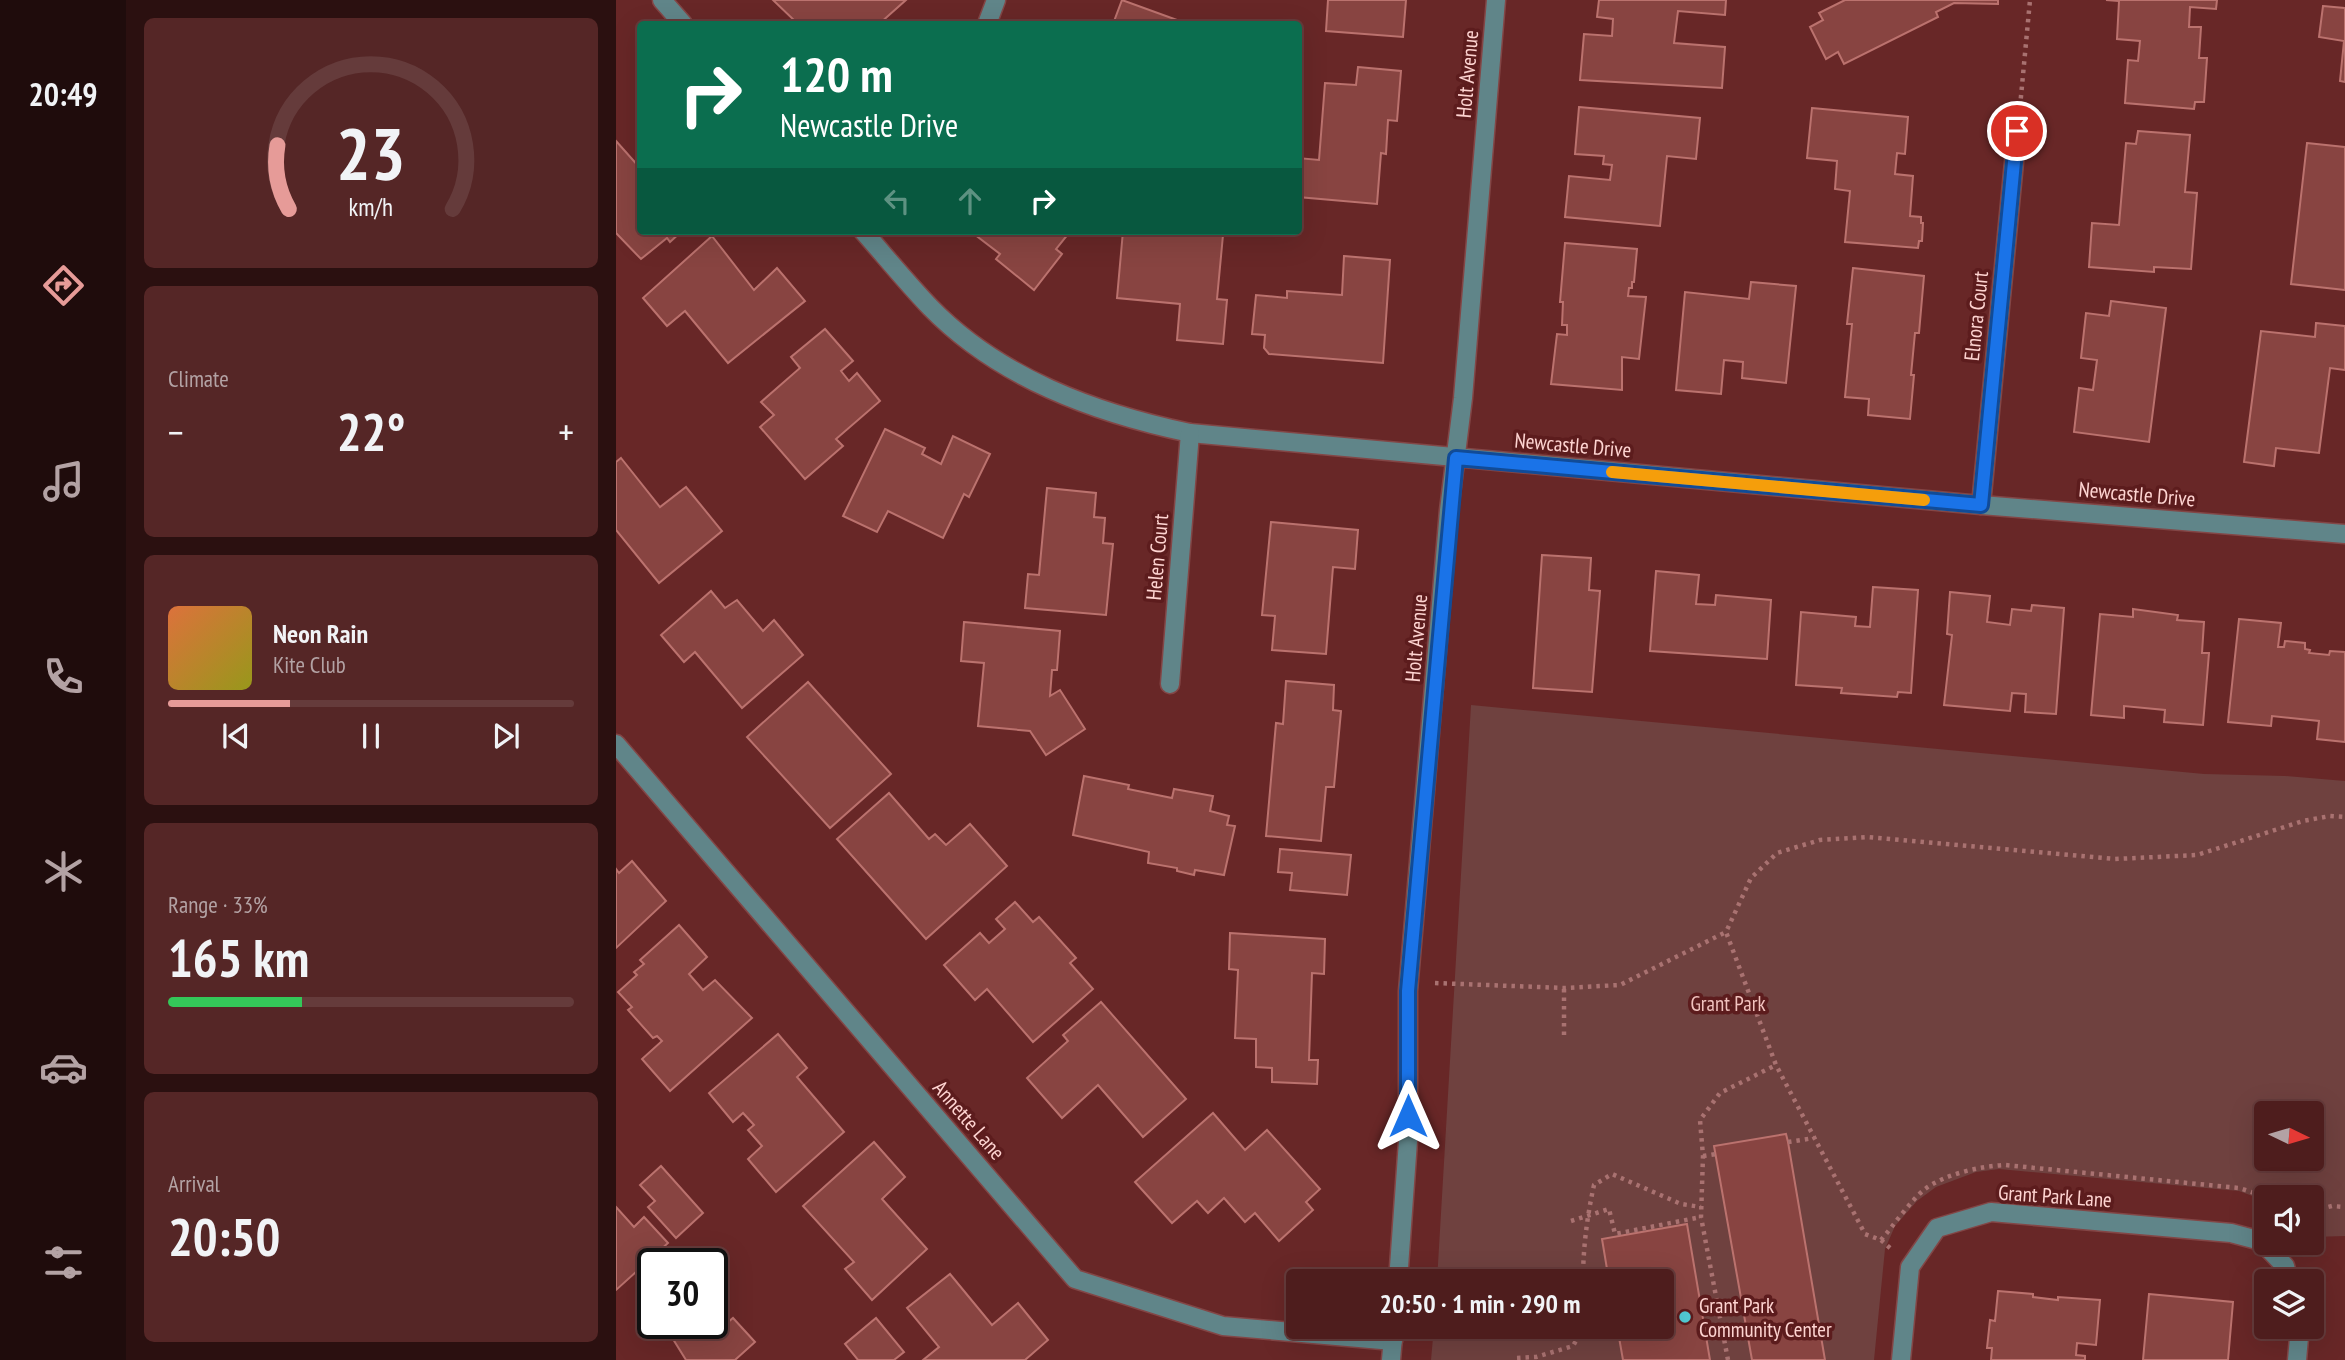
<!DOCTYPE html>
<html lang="en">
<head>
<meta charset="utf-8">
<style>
	:root { --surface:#4e1d1d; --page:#552626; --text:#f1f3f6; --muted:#b3a2a4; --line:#653b3b; --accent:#e69b98 }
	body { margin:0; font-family:"PT Sans Narrow",sans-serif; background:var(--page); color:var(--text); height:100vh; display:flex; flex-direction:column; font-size:26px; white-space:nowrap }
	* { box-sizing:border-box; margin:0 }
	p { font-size:23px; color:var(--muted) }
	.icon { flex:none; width:38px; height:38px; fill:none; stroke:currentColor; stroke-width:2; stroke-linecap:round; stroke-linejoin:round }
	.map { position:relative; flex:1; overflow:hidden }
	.side { display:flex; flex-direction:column; gap:18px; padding:18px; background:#2b1010; width:490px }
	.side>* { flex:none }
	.banner { position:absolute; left:21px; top:21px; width:665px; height:214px; border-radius:7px; box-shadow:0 7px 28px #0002,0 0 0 2px var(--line); background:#0b6e4f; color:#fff; overflow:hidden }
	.needle { width:46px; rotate:95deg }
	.controls { position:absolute; left:1638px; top:1101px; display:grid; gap:14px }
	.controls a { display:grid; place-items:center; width:70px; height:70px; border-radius:7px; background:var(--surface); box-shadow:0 7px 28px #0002,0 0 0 2px var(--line); font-size:35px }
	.speed { position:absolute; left:21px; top:1248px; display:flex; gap:14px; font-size:35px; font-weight:700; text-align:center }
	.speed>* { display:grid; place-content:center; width:91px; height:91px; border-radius:50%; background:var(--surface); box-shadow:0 7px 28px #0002,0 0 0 2px var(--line); line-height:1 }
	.speed .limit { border:4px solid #111; border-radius:10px; background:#fff; color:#111 }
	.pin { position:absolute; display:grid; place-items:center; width:60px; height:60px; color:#fff; margin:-30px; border:4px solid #fff; border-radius:50%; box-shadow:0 2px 7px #0007 }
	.me { position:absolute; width:77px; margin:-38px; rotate:0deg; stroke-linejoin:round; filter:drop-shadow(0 0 5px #0008) }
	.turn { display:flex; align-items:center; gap:24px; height:147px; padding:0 28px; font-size:32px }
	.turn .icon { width:91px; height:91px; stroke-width:2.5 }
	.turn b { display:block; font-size:49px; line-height:60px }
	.lanes { display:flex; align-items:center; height:66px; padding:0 28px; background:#0003; justify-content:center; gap:35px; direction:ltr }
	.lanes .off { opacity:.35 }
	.big { font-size:52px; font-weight:800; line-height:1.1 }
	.side .tile { flex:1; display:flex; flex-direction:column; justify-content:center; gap:10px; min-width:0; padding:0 24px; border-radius:10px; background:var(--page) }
	.side .dial { align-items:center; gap:0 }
	.dial svg { height:182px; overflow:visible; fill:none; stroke:var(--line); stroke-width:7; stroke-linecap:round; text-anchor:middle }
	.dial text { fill:var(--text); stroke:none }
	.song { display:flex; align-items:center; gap:21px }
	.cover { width:84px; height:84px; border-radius:10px; background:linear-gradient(135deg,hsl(20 70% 55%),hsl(60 70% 35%)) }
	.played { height:7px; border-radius:4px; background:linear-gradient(90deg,var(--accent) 30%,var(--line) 30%) }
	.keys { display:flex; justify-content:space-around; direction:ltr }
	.heat { display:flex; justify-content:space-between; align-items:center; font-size:38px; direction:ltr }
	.charge { height:10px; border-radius:5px; background:linear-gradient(90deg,#34c759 33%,var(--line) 0) }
	.trip { position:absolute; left:670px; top:1269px; width:388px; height:70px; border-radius:7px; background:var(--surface); box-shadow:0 7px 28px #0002,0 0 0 2px var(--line); font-weight:800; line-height:70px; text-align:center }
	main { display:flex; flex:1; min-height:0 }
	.tab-bar { display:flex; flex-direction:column; width:126px; justify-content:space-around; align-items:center; background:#1f0c0c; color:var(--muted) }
	.tab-bar .icon { width:49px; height:49px }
	.tab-bar .selected { color:var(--accent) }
	.tab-bar b { font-size:32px; color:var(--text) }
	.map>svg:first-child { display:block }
</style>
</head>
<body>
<main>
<nav class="tab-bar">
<b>20:49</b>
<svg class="icon selected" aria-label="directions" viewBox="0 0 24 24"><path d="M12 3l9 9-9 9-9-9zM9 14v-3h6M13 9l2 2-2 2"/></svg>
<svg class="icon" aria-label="music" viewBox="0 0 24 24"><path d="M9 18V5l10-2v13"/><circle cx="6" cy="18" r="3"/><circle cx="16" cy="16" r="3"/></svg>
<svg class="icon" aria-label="phone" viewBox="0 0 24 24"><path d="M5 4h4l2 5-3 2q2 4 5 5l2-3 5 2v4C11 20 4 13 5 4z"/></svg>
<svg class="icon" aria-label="climate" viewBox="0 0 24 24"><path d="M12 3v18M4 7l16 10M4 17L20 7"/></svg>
<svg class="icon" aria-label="car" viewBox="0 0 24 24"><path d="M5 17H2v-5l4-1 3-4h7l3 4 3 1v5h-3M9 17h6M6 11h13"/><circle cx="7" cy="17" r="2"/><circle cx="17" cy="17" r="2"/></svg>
<svg class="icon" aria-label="filters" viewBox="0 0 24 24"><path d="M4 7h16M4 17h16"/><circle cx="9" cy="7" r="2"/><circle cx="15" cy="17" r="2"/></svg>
</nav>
<section class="side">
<div class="tile dial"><svg viewBox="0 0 100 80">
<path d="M14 69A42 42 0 1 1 86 69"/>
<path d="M14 69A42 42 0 0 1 9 41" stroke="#e69b98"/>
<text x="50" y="56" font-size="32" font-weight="700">23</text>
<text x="50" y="72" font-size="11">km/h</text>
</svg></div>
<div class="tile"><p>Climate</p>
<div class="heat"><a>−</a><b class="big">22°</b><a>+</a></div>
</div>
<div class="tile">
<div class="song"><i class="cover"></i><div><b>Neon Rain</b><p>Kite Club</p></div></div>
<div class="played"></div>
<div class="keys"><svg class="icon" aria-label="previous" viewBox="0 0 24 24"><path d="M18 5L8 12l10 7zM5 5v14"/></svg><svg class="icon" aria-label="pause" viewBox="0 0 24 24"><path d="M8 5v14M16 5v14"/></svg><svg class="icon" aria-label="next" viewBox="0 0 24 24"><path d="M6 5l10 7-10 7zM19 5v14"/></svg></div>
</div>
<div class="tile"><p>Range · 33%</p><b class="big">165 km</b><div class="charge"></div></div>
<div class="tile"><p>Arrival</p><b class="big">20:50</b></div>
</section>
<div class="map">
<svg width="1729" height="1360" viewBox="0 0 1729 1360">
	<rect width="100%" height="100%" fill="#682727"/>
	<!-- green -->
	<path fill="#6f413f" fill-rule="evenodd" d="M 855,705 L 1588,774 L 1669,776 L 1729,781 L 1729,1236 L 1696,1237 L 1696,1197 L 1650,1197 L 1650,1201 L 1623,1191 L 1383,1169 L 1360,1172 L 1320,1187 L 1301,1201 L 1279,1226 L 1269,1249 L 1258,1360 L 815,1360 L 818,1327 L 1046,1326 L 1046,1281 L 821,1281 ZM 1650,1113 L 1696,1113 L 1696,1158 L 1650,1158 Z"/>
	<!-- building -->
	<g fill="#884441" stroke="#bb726e" stroke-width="2">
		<path d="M 157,0 L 290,0 L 263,24 L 182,24 Z"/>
		<path d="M 506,0 L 572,24 L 497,24 Z"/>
		<path d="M 712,0 L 790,0 L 787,37 L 710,31 Z"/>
		<path d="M 983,0 L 1110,0 L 1109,15 L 1062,11 L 1058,43 L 1109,47 L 1106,88 L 964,80 L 968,34 L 996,36 L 997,19 L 981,17 Z"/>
		<path d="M 1229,0 L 1382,0 L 1382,4 L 1338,3 L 1320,12 L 1322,17 L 1228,64 L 1222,52 L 1210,59 L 1194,27 L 1207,20 L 1203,13 Z"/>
		<path d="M 1490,0 L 1601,0 L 1600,9 L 1574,7 L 1573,27 L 1585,27 L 1583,58 L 1591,58 L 1588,102 L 1579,102 L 1578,109 L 1509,103 L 1512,60 L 1522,61 L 1524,41 L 1501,39 L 1503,1 Z"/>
		<path d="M 1707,6 L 1729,8 L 1729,82 L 1724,81 L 1728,41 L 1703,37 Z"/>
		<path d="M 742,67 L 785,71 L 781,121 L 772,120 L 770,154 L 765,153 L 761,204 L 682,197 L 682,158 L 703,160 L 709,83 L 740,85 Z"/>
		<path d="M 963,107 L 1084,118 L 1080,159 L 1051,156 L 1044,226 L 949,217 L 953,176 L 994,180 L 996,165 L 987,164 L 988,156 L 959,154 Z"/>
		<path d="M 1196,108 L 1292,117 L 1289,154 L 1281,153 L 1279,174 L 1297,176 L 1294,216 L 1305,217 L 1305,223 L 1307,223 L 1306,241 L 1303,241 L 1302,248 L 1229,242 L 1234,191 L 1219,189 L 1221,161 L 1191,158 Z"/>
		<path d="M 1522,131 L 1574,135 L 1569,192 L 1581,193 L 1575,269 L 1538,267 L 1538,272 L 1473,267 L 1476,223 L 1503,225 L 1510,143 L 1520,144 Z"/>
		<path d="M 0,141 L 24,168 L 24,231 L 66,231 L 54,242 L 51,238 L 25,259 L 0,233 Z"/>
		<path d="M 1691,143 L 1729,147 L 1729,290 L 1675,284 Z"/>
		<path d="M 354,231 L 450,231 L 453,233 L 440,249 L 446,254 L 418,290 L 380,259 L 384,254 Z"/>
		<path d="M 507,231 L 556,231 L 607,235 L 601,299 L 611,300 L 607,344 L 561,340 L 564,304 L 501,298 Z"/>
		<path d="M 96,236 L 138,290 L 161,268 L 189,301 L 112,363 L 69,311 L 51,326 L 27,298 Z"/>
		<path d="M 949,243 L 1021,249 L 1018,282 L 1016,282 L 1016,288 L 1013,288 L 1012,296 L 1030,297 L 1023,359 L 1006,357 L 1006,390 L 935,384 L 941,334 L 951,335 L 951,325 L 946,325 L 947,302 L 944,302 Z"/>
		<path d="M 728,256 L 774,260 L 767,363 L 653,354 L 648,348 L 649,335 L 636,334 L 640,295 L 671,298 L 671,291 L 726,295 Z"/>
		<path d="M 1237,268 L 1308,276 L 1303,333 L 1299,333 L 1295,375 L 1298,375 L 1294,419 L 1252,415 L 1253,399 L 1229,397 L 1236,324 L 1231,324 Z"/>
		<path d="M 1135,282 L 1180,286 L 1170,383 L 1126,378 L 1127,362 L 1108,360 L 1105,394 L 1060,390 L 1069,292 L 1133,299 Z"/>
		<path d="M 1495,301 L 1550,308 L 1533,442 L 1458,432 L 1463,388 L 1477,390 L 1481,360 L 1465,358 L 1470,313 L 1493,316 Z"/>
		<path d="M 1700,323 L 1729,326 L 1729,370 L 1714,368 L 1703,453 L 1660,448 L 1658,466 L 1628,462 L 1645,331 L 1699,337 Z"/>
		<path d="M 209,329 L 237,361 L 225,371 L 233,381 L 241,373 L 264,401 L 220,439 L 227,446 L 189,479 L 144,427 L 158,415 L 145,402 L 184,368 L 175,357 Z"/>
		<path d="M 269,429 L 309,448 L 306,454 L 325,464 L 337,436 L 374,454 L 353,497 L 348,494 L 327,538 L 272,511 L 261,532 L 227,516 Z"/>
		<path d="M 5,458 L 44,507 L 70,487 L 106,531 L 43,583 L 0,530 L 0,462 Z"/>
		<path d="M 431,488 L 480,493 L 478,517 L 489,518 L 487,543 L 497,544 L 490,615 L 409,608 L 412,574 L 423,575 Z"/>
		<path d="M 655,522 L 742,530 L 739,569 L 717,567 L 710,654 L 656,650 L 659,616 L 646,615 Z"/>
		<path d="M 926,555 L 975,558 L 973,590 L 984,591 L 976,692 L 917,688 Z"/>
		<path d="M 1040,571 L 1083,575 L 1080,604 L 1099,605 L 1100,595 L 1155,600 L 1151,659 L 1034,651 Z"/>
		<path d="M 1257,587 L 1302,590 L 1295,693 L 1282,692 L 1281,697 L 1225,693 L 1226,688 L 1180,685 L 1185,612 L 1240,617 L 1239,626 L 1254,627 Z"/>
		<path d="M 95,591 L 109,608 L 121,600 L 147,631 L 158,620 L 187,655 L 126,708 L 79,652 L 68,662 L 45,635 Z"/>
		<path d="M 1334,592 L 1374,596 L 1371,622 L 1394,625 L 1396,609 L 1415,611 L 1416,605 L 1448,608 L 1440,714 L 1409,712 L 1410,694 L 1396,693 L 1394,711 L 1328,705 L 1336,635 L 1331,634 Z"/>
		<path d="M 1517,609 L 1562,615 L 1561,620 L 1588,622 L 1586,653 L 1593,653 L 1587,725 L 1548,722 L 1549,710 L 1508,706 L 1508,718 L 1475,715 L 1484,614 L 1517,617 Z"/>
		<path d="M 1623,619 L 1665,623 L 1662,647 L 1668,647 L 1669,641 L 1689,643 L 1689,649 L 1694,650 L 1693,653 L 1713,655 L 1714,651 L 1729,652 L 1729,742 L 1701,739 L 1703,721 L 1656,716 L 1655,726 L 1612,722 Z"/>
		<path d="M 348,622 L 444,631 L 441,670 L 436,670 L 434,696 L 444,690 L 469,729 L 430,755 L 414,731 L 362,726 L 368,663 L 345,661 Z"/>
		<path d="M 670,681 L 718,685 L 717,710 L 725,711 L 718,787 L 710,787 L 705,841 L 650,836 L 660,723 L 667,724 Z"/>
		<path d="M 192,682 L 275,774 L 214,828 L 131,737 Z"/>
		<path d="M 468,776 L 513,785 L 512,789 L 556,798 L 558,789 L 597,796 L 594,811 L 613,816 L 611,825 L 619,826 L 608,875 L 579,870 L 578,875 L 561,871 L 561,868 L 532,863 L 533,852 L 457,835 Z"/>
		<path d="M 273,793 L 313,839 L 319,834 L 330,845 L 354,824 L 391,866 L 310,939 L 221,839 Z"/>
		<path d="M 664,849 L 735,855 L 731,895 L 674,890 L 676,873 L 662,872 Z"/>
		<path d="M 16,861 L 50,901 L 0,948 L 0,869 L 3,873 Z"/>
		<path d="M 399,902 L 417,922 L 423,917 L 460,958 L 454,963 L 477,989 L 417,1042 L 371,989 L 359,1000 L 328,965 L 364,933 L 373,943 L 389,929 L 380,919 Z"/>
		<path d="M 63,925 L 91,957 L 73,974 L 87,990 L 99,980 L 136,1018 L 54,1091 L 26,1059 L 46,1041 L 41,1036 L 37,1038 L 12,1010 L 16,1007 L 2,992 L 21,975 L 18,972 L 28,964 L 24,960 Z"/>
		<path d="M 614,933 L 709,939 L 708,974 L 696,973 L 693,1060 L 702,1060 L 701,1084 L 656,1082 L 656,1068 L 640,1067 L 640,1039 L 619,1038 L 622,970 L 613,969 Z"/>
		<path d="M 485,1002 L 570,1099 L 527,1137 L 482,1085 L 446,1118 L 411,1078 L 452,1041 L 447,1035 Z"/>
		<path d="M 162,1034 L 191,1068 L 181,1077 L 228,1132 L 160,1192 L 132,1159 L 146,1146 L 132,1130 L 138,1125 L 127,1113 L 117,1122 L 93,1093 Z"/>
		<path d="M 597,1113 L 629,1150 L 651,1130 L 704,1189 L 690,1202 L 697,1210 L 663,1241 L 639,1213 L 629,1222 L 608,1198 L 592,1213 L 581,1201 L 556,1223 L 519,1182 Z"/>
		<path d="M 1170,1134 L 1172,1142 L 1209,1360 L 1136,1360 L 1098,1146 Z"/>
		<path d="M 258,1142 L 289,1177 L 266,1199 L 311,1249 L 256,1300 L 229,1269 L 238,1262 L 187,1206 Z"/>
		<path d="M 45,1166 L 87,1213 L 60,1238 L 32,1207 L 39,1201 L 24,1185 Z"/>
		<path d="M 0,1207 L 18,1227 L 28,1217 L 52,1243 L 0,1290 Z"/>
		<path d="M 1071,1224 L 1094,1360 L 1007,1360 L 1001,1326 L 1046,1326 L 1046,1281 L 993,1281 L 986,1239 Z"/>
		<path d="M 334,1274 L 376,1325 L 402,1303 L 432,1340 L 409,1360 L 307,1360 L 323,1347 L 291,1308 Z"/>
		<path d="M 1382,1291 L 1417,1294 L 1417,1297 L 1442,1300 L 1442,1297 L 1484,1300 L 1480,1345 L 1461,1343 L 1460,1355 L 1469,1356 L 1469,1360 L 1375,1360 L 1376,1348 L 1371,1348 L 1374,1320 L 1379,1321 Z"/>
		<path d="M 1533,1294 L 1617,1302 L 1612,1360 L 1527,1360 Z"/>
		<path d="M 96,1318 L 105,1328 L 117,1318 L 139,1342 L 119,1360 L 70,1360 L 47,1323 L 96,1323 Z"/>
		<path d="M 260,1318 L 288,1352 L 278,1360 L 242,1360 L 229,1344 Z"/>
	</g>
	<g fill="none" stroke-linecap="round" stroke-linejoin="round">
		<!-- minor casing -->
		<g stroke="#834646" stroke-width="21">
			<g id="minor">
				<path d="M 46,0 L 67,24"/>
				<path d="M 371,24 L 380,0"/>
				<path d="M 247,231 C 269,256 291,283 314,307 C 383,378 479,413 574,433 L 1365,505 L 1729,534"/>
				<path d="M 1365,505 L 1401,131"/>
				<path d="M 554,684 L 574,433"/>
				<path d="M 0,744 L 459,1279 L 607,1326 L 777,1341"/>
				<path d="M 782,1281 L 792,1141 L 792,991 L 833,510 L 847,398 L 880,0"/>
				<path d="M 775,1360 L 778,1326"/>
				<path d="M 1285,1360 L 1294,1267 L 1321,1228 L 1375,1212 L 1615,1233 L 1645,1241 L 1669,1266 L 1673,1281"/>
				<path d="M 1681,1360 L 1684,1326"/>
			</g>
		</g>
		<!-- path -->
		<g stroke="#a97271" stroke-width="4.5" stroke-dasharray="3.5 5" stroke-linecap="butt">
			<path d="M 1404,107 L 1414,0"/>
			<path d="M 819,983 L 948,988 L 1004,985 L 1110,932"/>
			<path d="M 948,1035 L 948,988"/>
			<path d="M 1172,1142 L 1198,1138"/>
			<path d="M 1087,1156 L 1100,1154"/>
			<path d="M 1696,1211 L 1716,1206 L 1729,1207"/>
			<path d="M 955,1221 L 993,1209 L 999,1234 L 1085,1217"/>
			<path d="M 1265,1240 C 1277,1226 1296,1199 1309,1189 C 1329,1174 1365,1166 1389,1165 L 1623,1188 L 1651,1197"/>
			<path d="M 1274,1248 L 1265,1240 L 1249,1234 L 1160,1065 L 1110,932 L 1135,878 L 1161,853 L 1204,840 L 1252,837 L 1499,859 L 1581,855 L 1687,821 L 1714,816 L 1729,817"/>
			<path d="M 967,1281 C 967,1248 971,1217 978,1185 L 996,1174 L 1065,1204 L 1085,1207"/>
			<path d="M 901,1358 L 920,1357 L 957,1346 L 968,1326"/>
			<path d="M 1112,1360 L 1085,1217 L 1087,1156 L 1084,1120 L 1104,1093 L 1160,1065"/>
		</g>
		<!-- minor -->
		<use href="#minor" stroke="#608589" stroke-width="18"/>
	</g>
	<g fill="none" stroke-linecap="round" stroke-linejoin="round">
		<!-- route casing -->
		<g stroke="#114b97" stroke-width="18">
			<path id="route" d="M 792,1116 L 792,991 L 840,458 L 1365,505 L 1401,131"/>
		</g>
		<!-- route -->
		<use href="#route" stroke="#1a73e8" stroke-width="12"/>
		<!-- slow -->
		<path stroke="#f59e0b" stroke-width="12" d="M 996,472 L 1308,500"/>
	</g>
	<!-- markers -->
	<circle fill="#52ccd6" stroke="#5c1c1d" stroke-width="2.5" cx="1069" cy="1317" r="7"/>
	<g text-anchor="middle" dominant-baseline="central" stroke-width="7" stroke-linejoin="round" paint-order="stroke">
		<!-- street labels -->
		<g font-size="21" fill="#fed4d1" stroke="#5c1c1d">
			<text transform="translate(851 74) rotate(-85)">Holt Avenue</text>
			<text transform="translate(1360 316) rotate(-84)">Elnora Court</text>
			<text transform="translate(957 445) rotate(5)">Newcastle Drive</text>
			<text transform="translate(1521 494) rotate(5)">Newcastle Drive</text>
			<text transform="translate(541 557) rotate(-85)">Helen Court</text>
			<text transform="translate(800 638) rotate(-85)">Holt Avenue</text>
			<text transform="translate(353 1120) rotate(49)">Annette Lane</text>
			<text transform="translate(1439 1196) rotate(4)">Grant Park Lane</text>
		</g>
		<!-- park labels -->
		<g font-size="21" fill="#f1c3bf" stroke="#5c1c1d">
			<text x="1112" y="1003">Grant Park</text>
		</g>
		<!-- poi labels -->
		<g font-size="21" fill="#fed4d1" stroke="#5c1c1d" text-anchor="start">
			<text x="1083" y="1305">Grant Park<tspan x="1083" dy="24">Community Center</tspan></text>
		</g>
	</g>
</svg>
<div class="controls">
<a><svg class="needle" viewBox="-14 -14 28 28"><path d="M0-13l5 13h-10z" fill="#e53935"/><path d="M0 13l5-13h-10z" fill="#b3a2a4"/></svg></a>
<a><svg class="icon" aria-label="sound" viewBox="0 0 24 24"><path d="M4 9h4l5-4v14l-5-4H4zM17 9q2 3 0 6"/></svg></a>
<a><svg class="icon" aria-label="layers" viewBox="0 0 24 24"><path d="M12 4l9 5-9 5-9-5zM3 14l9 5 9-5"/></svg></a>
</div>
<div class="speed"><div class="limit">30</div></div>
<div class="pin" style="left:1401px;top:131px;background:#d93025"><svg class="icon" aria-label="arrive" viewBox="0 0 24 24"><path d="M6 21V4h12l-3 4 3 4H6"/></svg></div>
<svg class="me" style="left:792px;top:1116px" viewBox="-20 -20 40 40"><path d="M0-17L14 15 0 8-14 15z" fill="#1a73e8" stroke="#fff" stroke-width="4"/></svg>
<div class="trip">20:50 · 1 min · 290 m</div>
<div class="banner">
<div class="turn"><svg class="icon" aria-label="right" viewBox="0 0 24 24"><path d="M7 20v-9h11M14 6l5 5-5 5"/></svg><div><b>120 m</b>Newcastle Drive</div></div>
<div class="lanes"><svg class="icon off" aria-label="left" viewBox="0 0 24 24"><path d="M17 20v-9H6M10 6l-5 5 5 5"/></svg><svg class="icon off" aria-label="ahead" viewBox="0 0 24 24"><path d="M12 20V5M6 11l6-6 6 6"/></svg><svg class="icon" aria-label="right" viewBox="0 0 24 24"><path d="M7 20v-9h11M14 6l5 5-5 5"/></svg></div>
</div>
</div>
</main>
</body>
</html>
